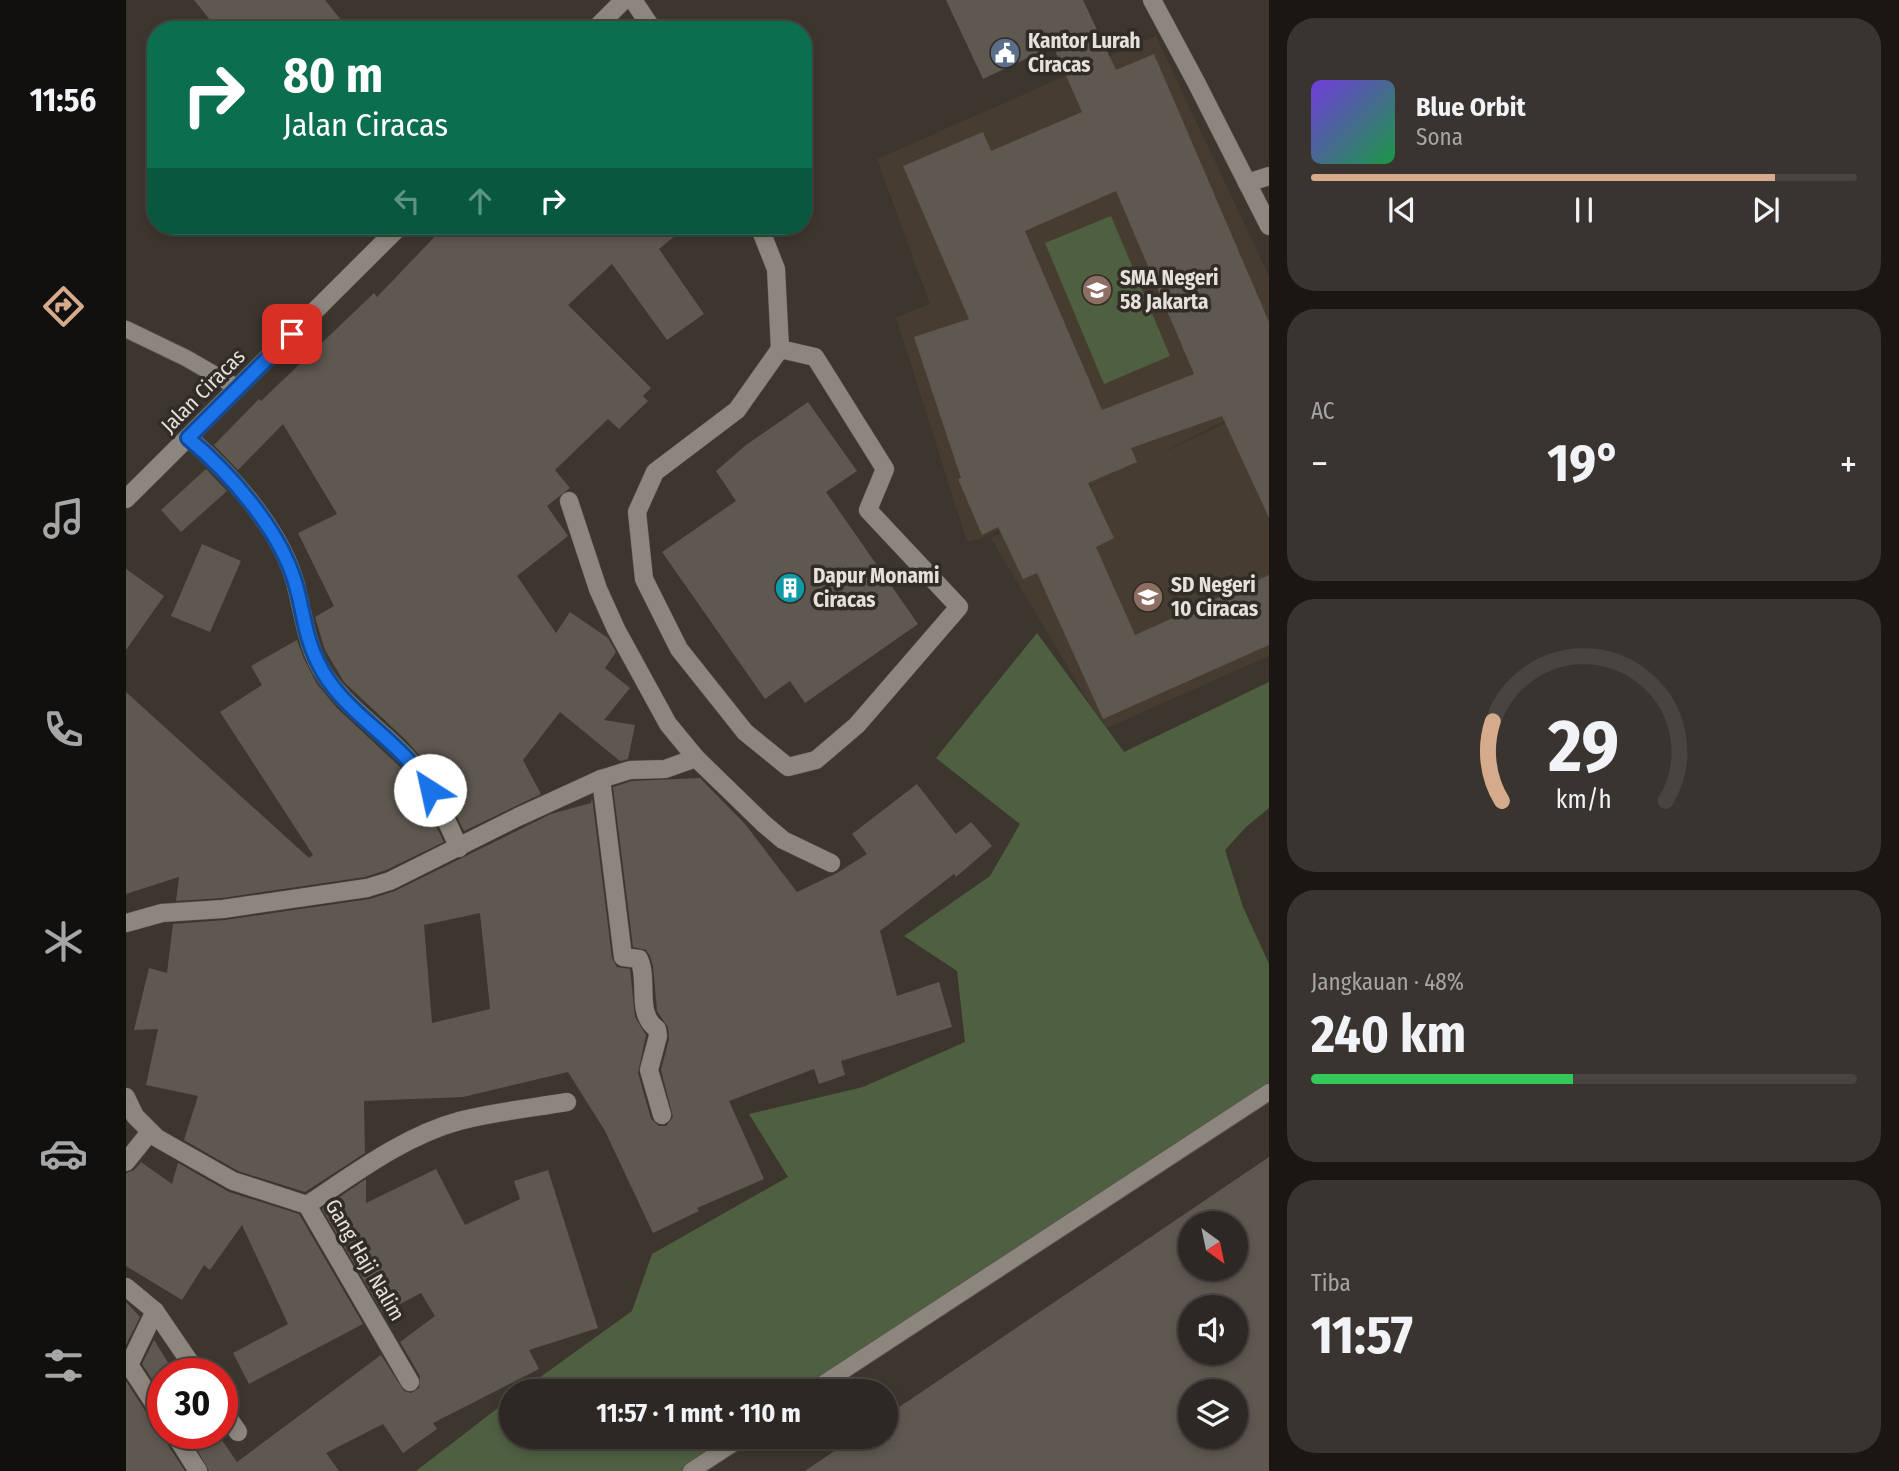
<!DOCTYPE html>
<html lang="id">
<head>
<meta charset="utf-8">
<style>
	:root { --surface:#2d2823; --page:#393430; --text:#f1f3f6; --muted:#a7a6a6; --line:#484441; --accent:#d6ab8b }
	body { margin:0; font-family:"Fira Sans Condensed",sans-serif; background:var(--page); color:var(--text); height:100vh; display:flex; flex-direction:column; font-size:26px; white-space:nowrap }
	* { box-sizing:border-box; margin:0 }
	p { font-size:23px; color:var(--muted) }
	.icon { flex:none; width:38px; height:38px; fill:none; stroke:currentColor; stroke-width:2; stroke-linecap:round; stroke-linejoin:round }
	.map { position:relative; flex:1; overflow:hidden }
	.drawer { display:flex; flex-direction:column; gap:18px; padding:18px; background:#191613; width:630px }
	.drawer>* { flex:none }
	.guide { position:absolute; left:21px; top:21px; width:665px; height:214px; border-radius:28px; box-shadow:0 4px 10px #0003,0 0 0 2px var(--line); background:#0b6e4f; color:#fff; overflow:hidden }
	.needle { width:46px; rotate:147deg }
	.controls { position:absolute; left:1052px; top:1211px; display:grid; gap:14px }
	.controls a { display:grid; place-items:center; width:70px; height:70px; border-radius:50%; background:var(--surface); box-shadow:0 4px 10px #0003,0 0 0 2px var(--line); font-size:35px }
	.speed { position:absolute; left:21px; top:1358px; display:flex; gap:14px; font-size:35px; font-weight:700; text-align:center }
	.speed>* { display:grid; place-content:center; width:91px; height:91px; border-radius:50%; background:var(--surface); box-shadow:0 4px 10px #0003,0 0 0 2px var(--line); line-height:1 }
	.speed .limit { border:10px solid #d22; background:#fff; color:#111 }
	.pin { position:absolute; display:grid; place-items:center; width:60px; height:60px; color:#fff; margin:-30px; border-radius:14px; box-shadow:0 4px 10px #0006 }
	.me { position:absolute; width:77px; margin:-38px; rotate:325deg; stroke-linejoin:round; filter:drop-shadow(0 0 5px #0008) }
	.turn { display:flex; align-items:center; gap:24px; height:147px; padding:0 21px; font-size:32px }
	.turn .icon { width:91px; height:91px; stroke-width:2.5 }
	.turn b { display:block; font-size:49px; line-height:60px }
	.lanes { display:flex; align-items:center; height:66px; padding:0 21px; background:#0003; justify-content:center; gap:35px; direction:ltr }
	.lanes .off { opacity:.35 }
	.big { font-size:52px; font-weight:700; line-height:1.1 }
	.drawer .widget { flex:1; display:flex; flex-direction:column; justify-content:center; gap:10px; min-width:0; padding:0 24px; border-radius:28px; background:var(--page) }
	.drawer .dial { align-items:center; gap:0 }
	.dial svg { height:182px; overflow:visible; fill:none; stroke:var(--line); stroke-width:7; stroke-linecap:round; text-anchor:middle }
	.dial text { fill:var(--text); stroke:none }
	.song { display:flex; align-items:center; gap:21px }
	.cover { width:84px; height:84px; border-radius:10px; background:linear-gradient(135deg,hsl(260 70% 55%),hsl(140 70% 35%)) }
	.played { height:7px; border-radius:4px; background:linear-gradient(90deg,var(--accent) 85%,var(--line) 85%) }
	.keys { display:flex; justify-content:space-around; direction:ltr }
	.heat { display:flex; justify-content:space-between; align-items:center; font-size:38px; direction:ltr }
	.charge { height:10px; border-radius:5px; background:linear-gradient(90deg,#34c759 48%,var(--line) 0) }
	.trip { position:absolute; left:373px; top:1379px; width:399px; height:70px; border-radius:35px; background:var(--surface); box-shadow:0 4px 10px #0003,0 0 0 2px var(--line); font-weight:700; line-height:70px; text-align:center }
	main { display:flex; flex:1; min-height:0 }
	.tabs { display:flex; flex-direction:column; width:126px; justify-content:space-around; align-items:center; background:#12100e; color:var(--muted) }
	.tabs .icon { width:49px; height:49px }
	.tabs .active { color:var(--accent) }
	.tabs b { font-size:32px; color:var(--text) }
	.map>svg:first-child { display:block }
</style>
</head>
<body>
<main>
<nav class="tabs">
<b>11:56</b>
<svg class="icon active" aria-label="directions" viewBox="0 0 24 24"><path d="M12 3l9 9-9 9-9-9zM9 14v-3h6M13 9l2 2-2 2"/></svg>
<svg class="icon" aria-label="music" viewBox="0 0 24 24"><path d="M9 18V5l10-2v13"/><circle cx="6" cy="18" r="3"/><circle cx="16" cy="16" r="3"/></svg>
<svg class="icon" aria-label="phone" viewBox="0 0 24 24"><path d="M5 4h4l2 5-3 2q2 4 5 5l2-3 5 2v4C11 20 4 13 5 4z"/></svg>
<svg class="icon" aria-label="climate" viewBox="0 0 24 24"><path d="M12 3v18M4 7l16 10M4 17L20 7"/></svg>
<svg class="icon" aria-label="car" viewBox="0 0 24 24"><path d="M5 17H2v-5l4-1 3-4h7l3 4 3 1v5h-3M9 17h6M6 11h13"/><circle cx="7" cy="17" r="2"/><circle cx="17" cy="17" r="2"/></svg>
<svg class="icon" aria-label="filters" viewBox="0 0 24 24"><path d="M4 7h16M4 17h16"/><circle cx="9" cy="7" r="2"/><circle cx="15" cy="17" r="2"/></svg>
</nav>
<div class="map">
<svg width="1143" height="1471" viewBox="0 0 1143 1471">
	<rect width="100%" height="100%" fill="#3c362f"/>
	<!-- built -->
	<path fill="#473c30" d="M 1030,36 L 1143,276 L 1143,398 L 1027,457 L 1143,403 L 1143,656 L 981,728 L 965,706 L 865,538 L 985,476 L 853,539 L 841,542 L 770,317 L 804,304 L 751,159 Z"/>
	<!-- green -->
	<g fill="#4f6041">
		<path d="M 985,216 L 1044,356 L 978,384 L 919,243 Z"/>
		<path d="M 911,633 L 998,752 L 1143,682 L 1143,808 L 1120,827 L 1099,850 L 1117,907 L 1143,964 L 1143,1092 L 680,1391 L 395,1391 L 506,1311 L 526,1254 L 662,1177 L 623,1114 L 737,1087 L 839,1042 L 831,971 L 778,936 L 864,876 L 894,824 L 810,758 Z"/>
		<path d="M 385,1398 L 385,1437 L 610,1437 L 557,1471 L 290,1471 Z"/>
	</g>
	<!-- building -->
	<g fill="#5f5851" fill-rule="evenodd">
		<path d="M 68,0 L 199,0 L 223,30 L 92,30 Z"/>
		<path d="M 820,0 L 957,0 L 990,70 L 1028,54 L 1143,322 L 1143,518 L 1096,416 L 1005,448 L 1011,462 L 962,483 L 988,538 L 970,547 L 1009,635 L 1143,575 L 1143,645 L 977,719 L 911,573 L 897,579 L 872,527 L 856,535 L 832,479 L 835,478 L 788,337 L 843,319 L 777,166 L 857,132 L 865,151 L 956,112 L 927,46 L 857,79 ZM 990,191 L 1068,374 L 976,410 L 899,231 Z"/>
		<path d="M 319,226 L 561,226 L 533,249 L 578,314 L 541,340 L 486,264 L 442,305 L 525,388 L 517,396 L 522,401 L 493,429 L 482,419 L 429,470 L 444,488 L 421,506 L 442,536 L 391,576 L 430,633 L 444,612 L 482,638 L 490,652 L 479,668 L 504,688 L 478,720 L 509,725 L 502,759 L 494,761 L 434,712 L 397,760 L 415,794 L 338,831 L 321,797 L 300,763 L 281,741 L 218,682 L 199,650 L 189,617 L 208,606 L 172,533 L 211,514 L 157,424 L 112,470 L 88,445 L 133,399 L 135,401 L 248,293 L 251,297 Z"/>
		<path d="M 682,402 L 731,471 L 700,492 L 792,624 L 679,703 L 664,681 L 639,699 L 536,552 L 610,501 L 590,471 L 620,445 Z"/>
		<path d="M 80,469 L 101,491 L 55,532 L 35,510 Z"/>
		<path d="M 76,544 L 115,561 L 84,632 L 45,616 Z"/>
		<path d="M 0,569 L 38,596 L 0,650 Z"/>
		<path d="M 171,640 L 178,659 L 191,684 L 211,708 L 274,767 L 295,797 L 318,842 L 260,870 L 239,877 L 96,898 L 50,901 L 53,877 L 0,894 L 0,692 L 183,858 L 187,855 L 94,712 L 136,685 L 125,666 Z"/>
		<path d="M 574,778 L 619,824 L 671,892 L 711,873 L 741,854 L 726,834 L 791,784 L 830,834 L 845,822 L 866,846 L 830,877 L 828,874 L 754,931 L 771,996 L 813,982 L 826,1027 L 715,1061 L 719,1075 L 693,1084 L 688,1069 L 603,1101 L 638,1179 L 571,1208 L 573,1211 L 527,1233 L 479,1131 L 442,1072 L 337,1097 L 238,1101 L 239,1153 L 179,1192 L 112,1171 L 58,1140 L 72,1096 L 20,1085 L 32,1029 L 8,1030 L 23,968 L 41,973 L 47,924 L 99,920 L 244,899 L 269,891 L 425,814 L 465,803 L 466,797 L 486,958 L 491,967 L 504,969 L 509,1017 L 520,1035 L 512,1073 L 525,1119 L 533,1126 L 540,1126 L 547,1117 L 535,1070 L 543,1039 L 542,1027 L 531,1011 L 527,966 L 524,956 L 520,950 L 507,947 L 487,787 L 506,781 ZM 354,913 L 364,1009 L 306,1023 L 298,925 Z"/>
		<path d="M 1143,1157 L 1143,1471 L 679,1471 L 729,1437 L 760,1437 L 760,1416 ZM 1064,1223 L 1110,1223 L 1110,1269 L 1064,1269 ZM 1064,1307 L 1110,1307 L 1110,1353 L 1064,1353 ZM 1064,1391 L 1110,1391 L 1110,1437 L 1064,1437 Z"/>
		<path d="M 15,1162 L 46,1184 L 52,1163 L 103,1192 L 173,1214 L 237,1324 L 123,1384 L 107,1353 L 162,1324 L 116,1225 L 84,1270 L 78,1265 L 56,1300 L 0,1266 L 0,1173 L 8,1170 Z"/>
		<path d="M 310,1169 L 339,1225 L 394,1199 L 388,1181 L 422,1170 L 472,1328 L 403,1350 L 413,1369 L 307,1423 L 311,1429 L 277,1453 L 257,1424 L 200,1453 L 213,1471 L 83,1471 L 62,1433 L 91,1433 L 111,1462 L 255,1355 L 278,1391 L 285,1393 L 293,1388 L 294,1376 L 274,1342 L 309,1316 L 295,1293 L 257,1313 L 196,1209 L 240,1179 L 240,1203 Z"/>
		<path d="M 0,1302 L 14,1317 L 0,1345 Z"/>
		<path d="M 28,1340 L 49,1374 L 37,1374 L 37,1396 L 16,1364 Z"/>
		<path d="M 0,1381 L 27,1423 L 37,1428 L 38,1439 L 59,1471 L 0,1471 Z"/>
	</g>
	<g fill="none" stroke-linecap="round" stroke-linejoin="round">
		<!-- lane casing -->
		<g stroke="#59544e" stroke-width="18">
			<g id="lane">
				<path d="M 0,329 L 60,358 L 112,388"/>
				<path d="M 686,1391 L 1143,1092"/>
				<path d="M 565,1471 L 617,1437"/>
			</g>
		</g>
		<!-- street casing -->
		<g stroke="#59544e" stroke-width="19">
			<g id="street">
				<path d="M 507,0 L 527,30"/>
				<path d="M 1026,0 L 1070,82 L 1143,226"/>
				<path d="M 1121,183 L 1143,176"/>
				<path d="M 633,226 L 650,269 L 654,349 L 611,410 L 529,472 L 511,512 L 518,579 L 553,649 L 619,732 L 662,767 L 690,760 L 731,725 L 833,607 L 742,510 L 759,469 L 689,357 L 654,349"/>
				<path d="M 63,438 C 104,473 154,529 169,582 C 178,615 180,648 200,677 C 223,710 257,731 283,760 C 305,786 319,817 333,848"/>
				<path d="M 443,501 L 472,589 L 490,629 L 542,724 L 570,758 L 638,824 L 657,840 L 705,863"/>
				<path d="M 475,779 L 497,957 L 513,959 C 523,981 509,1014 531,1029 L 532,1036 L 523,1070 L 536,1115"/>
				<path d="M 0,923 L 36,913 L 97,909 L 241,888 L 264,881 L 392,817 L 475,779 L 504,770 L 539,769 L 570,758"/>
				<path d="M 0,1097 L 9,1116 L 31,1138 L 107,1181 L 181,1205 L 284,1382"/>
				<path d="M 0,1162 L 24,1132"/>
				<path d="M 181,1205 C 228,1174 278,1136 333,1121 C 368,1112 405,1108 441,1102"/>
				<path d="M 0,1287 L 29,1311 L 72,1374"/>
				<path d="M 29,1311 L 3,1365 L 37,1417"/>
				<path d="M 96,1409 L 112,1432"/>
				<path d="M 48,1433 L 72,1471"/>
			</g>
		</g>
		<!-- secondary casing -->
		<g stroke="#59544e" stroke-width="19">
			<g id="secondary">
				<path d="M 468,30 L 498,0"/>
				<path d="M 0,499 L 274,226"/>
			</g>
		</g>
		<!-- lane -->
		<use href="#lane" stroke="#8d867e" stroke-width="16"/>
		<!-- street -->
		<use href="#street" stroke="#8d867e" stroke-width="18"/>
		<!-- secondary -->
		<use href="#secondary" stroke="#8d867e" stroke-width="18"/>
	</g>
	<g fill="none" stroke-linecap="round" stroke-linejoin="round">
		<!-- route casing -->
		<g stroke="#114b97" stroke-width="18">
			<path id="route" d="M 166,334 L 62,438 C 104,473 153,529 169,582 C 179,616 178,639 197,672 C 218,708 255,730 282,760 C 290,769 297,780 304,790"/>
		</g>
		<!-- route -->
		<use href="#route" stroke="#1a73e8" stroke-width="12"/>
	</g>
	<!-- icons -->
	<defs>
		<g id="civic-disc" transform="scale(1.575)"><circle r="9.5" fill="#5c6f8a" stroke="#312c25"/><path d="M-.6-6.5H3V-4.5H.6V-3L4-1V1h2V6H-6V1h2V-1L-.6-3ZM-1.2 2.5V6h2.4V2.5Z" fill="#fff"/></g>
		<g id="school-disc" transform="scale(1.575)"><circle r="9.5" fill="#8d6e63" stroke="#312c25"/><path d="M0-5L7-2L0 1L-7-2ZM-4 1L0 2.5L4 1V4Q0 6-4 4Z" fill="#fff"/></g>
		<g id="building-disc" transform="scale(1.575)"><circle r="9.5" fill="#0f9aa8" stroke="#312c25"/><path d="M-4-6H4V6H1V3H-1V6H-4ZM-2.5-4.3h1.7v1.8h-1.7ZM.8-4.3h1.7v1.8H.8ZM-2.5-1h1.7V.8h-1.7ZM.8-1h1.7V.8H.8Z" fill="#fff"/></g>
	</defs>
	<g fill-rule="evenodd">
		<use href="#civic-disc" x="879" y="53"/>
		<use href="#school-disc" x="971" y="290"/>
		<use href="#building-disc" x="664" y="588"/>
		<use href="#school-disc" x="1022" y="597"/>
	</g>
	<g text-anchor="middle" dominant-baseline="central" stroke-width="7" stroke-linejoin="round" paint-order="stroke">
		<!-- poi labels -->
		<g font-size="21" font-weight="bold" fill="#e5e1dc" stroke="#312c25" text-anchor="start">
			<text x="902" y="41">Kantor Lurah<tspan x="902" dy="24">Ciracas</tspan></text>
			<text x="994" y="278">SMA Negeri<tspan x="994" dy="24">58 Jakarta</tspan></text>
			<text x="687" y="576">Dapur Monami<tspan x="687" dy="24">Ciracas</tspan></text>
			<text x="1045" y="585">SD Negeri<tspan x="1045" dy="24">10 Ciracas</tspan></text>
		</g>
		<!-- street labels -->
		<g font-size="21" fill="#e5e1dc" stroke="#312c25">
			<text transform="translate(77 391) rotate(-45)">Jalan Ciracas</text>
			<text transform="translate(239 1260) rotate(60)">Gang Haji Nalim</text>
		</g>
	</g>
</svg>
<div class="controls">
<a><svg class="needle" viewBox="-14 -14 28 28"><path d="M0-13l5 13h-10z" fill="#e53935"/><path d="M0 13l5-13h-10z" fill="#a7a6a6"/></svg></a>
<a><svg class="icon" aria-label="sound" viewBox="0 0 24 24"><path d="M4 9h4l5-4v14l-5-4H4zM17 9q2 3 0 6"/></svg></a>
<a><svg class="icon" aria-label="layers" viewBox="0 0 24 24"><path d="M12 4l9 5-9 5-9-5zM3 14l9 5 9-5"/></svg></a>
</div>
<div class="speed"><div class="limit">30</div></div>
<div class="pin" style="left:166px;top:334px;background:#d93025"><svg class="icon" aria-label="arrive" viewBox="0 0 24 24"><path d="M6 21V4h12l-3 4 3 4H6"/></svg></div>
<svg class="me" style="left:304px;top:790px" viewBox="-20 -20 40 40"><circle r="19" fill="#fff"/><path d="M0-13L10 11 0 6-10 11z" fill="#1a73e8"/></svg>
<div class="trip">11:57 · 1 mnt · 110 m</div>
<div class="guide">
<div class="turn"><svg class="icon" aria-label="right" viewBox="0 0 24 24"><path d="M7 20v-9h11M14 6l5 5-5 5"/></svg><div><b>80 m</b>Jalan Ciracas</div></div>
<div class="lanes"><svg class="icon off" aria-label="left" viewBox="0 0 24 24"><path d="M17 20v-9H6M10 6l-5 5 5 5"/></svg><svg class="icon off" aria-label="ahead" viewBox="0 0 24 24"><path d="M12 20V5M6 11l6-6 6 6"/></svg><svg class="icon" aria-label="right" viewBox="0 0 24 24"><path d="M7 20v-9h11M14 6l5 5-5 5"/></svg></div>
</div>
</div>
<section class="drawer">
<div class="widget">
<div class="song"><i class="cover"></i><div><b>Blue Orbit</b><p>Sona</p></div></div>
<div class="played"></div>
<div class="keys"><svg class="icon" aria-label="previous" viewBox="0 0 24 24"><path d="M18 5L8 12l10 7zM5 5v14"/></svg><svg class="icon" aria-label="pause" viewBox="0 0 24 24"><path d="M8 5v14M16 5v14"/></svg><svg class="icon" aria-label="next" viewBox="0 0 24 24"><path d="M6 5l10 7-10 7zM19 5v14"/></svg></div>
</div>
<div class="widget"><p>AC</p>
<div class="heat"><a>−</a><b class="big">19°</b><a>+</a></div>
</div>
<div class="widget dial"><svg viewBox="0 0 100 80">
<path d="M14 69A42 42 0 1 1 86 69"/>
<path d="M14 69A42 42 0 0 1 10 34" stroke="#d6ab8b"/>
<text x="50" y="56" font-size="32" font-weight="700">29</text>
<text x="50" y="72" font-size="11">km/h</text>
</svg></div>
<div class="widget"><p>Jangkauan · 48%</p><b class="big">240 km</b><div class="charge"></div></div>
<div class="widget"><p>Tiba</p><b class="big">11:57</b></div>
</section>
</main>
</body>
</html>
